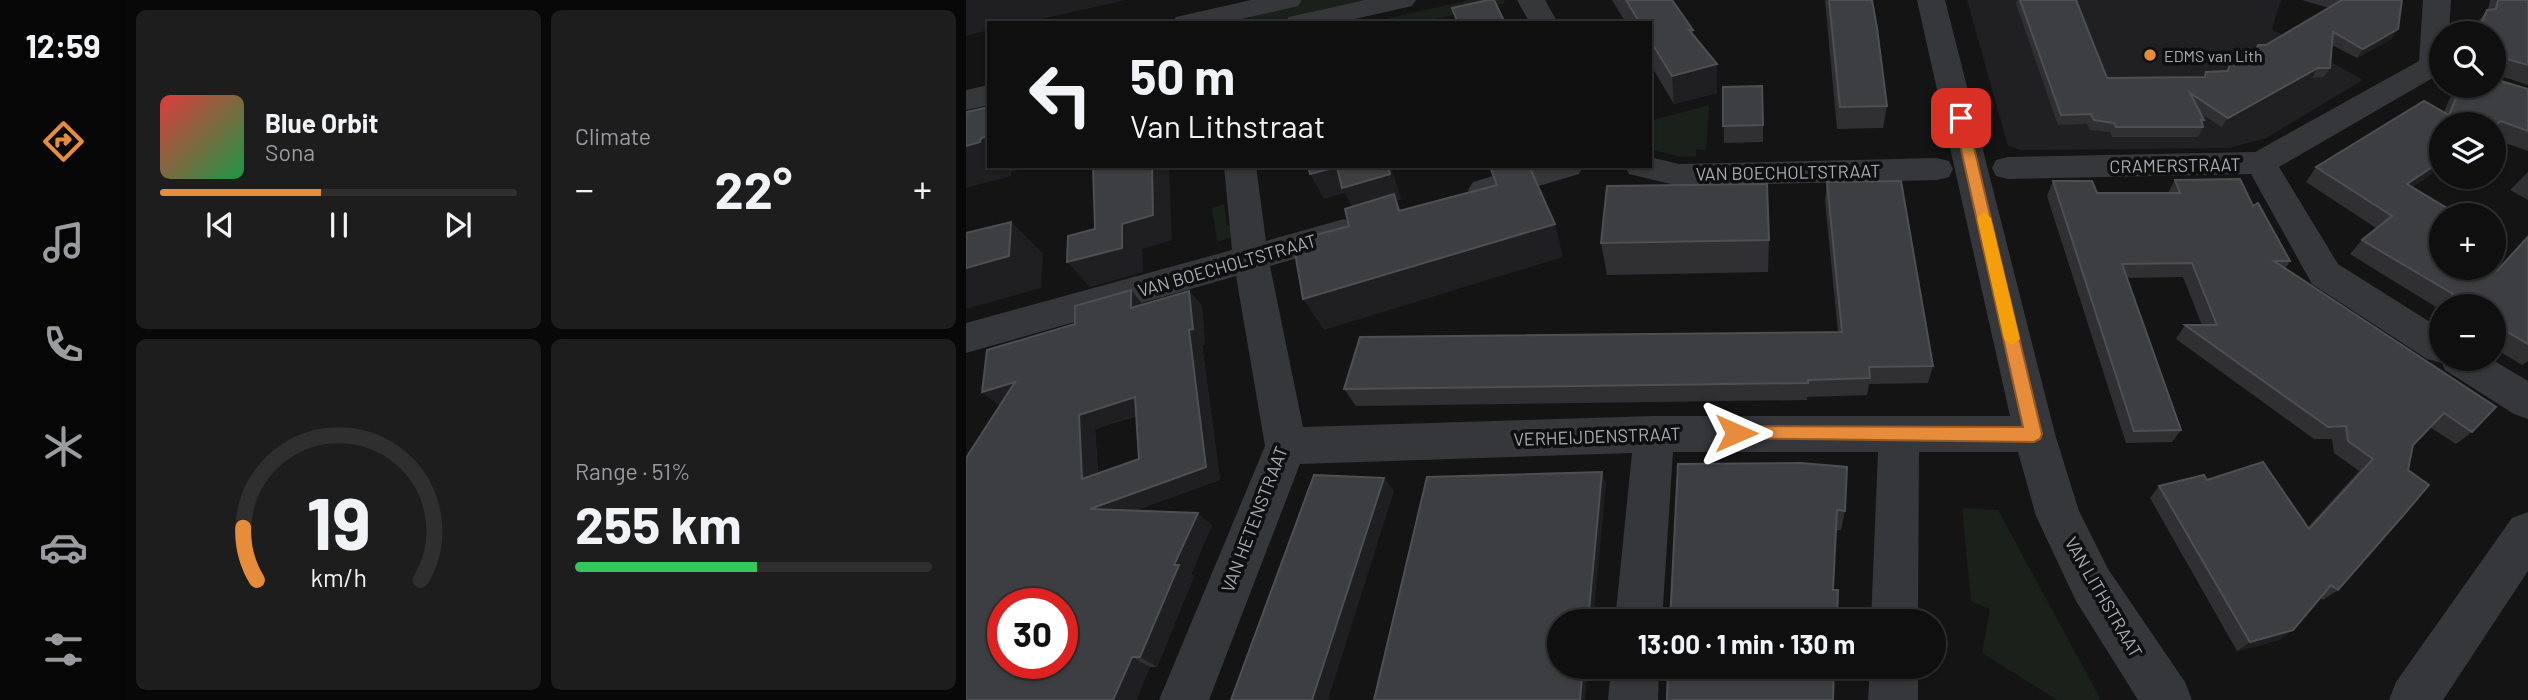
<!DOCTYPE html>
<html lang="en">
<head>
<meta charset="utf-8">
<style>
	:root { --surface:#0f0f10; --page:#1d1d1e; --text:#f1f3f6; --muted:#9b9c9f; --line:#2f2f30; --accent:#e68c3b }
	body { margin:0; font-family:Barlow,sans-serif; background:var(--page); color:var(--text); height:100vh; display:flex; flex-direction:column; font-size:26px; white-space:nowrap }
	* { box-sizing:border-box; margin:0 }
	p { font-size:23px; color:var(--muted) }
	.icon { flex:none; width:38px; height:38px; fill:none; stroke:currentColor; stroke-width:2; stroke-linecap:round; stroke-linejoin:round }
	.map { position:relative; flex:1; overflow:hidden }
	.details { display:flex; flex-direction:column; gap:10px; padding:10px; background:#080809; width:840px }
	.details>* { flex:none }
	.hud { position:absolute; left:21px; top:21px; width:665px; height:147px; border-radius:0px; box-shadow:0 2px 5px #0004,0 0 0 2px var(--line); background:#0f0f10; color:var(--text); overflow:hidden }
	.controls { position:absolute; left:1463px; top:21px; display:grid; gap:14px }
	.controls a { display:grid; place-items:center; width:77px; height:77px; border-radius:50%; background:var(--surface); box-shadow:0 2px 5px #0004,0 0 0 2px var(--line); font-size:35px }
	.speed { position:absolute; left:21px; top:588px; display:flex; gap:14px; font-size:35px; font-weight:700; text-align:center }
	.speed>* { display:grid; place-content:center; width:91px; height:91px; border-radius:50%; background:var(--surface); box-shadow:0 2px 5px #0004,0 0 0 2px var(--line); line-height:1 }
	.speed .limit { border:10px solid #d22; background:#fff; color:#111 }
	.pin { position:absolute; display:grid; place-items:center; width:60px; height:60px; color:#fff; margin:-30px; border-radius:14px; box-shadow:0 4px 10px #0006 }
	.me { position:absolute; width:77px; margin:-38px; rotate:90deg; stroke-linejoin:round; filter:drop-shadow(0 0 5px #0008) }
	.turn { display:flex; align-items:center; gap:24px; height:147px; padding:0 28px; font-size:32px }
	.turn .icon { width:91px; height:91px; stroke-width:2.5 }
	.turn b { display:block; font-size:49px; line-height:60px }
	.big { font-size:52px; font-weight:700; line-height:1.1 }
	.details .card { flex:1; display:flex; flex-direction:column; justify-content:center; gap:10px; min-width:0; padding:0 24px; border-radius:10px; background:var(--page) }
	.details .dial { align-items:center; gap:0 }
	.dial svg { height:182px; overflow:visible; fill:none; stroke:var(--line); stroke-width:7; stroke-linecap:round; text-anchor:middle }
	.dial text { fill:var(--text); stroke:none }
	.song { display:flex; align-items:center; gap:21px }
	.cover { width:84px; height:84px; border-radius:10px; background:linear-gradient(135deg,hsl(0 70% 55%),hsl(140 70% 35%)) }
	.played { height:7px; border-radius:4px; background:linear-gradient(90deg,var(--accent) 45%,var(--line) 45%) }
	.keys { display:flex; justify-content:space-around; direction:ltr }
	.heat { display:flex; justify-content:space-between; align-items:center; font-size:38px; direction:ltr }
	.charge { height:10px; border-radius:5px; background:linear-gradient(90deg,#34c759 51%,var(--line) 0) }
	.details .tiles { flex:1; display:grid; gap:10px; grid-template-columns:repeat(2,1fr) }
	.trip { position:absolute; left:581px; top:609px; width:399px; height:70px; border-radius:35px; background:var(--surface); box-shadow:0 2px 5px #0004,0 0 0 2px var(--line); font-weight:700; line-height:70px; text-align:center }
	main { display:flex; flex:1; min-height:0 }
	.tab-bar { display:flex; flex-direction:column; width:126px; justify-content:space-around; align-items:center; background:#060606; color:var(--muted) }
	.tab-bar .icon { width:49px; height:49px }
	.tab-bar .current { color:var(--accent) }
	.tab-bar b { font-size:32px; color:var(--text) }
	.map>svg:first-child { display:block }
</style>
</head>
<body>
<main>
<nav class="tab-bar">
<b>12:59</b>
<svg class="icon current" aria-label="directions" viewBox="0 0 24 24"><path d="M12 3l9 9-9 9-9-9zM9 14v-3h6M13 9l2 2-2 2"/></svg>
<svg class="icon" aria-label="music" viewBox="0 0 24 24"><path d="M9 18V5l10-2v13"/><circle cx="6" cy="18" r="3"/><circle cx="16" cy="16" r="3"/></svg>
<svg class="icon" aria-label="phone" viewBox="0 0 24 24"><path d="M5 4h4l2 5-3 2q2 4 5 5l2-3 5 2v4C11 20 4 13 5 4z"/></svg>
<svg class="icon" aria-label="climate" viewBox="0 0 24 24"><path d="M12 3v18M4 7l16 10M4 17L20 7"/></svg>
<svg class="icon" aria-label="car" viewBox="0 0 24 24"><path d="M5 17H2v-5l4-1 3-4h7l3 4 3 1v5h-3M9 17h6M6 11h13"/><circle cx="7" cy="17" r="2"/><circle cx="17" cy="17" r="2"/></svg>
<svg class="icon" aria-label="filters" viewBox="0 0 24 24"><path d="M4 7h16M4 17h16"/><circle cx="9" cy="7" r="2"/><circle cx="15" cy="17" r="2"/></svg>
</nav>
<section class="details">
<div class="tiles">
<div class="card">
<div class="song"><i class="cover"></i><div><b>Blue Orbit</b><p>Sona</p></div></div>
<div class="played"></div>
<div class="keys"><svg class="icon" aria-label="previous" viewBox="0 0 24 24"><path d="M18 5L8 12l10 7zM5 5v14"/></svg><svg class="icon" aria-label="pause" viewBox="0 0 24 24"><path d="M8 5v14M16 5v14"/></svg><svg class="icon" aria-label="next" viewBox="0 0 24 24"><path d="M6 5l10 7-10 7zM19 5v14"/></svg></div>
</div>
<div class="card"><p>Climate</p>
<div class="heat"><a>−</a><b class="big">22°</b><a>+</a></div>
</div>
<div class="card dial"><svg viewBox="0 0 100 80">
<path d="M14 69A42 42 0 1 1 86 69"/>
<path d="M14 69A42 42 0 0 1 8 46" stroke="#e68c3b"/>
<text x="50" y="56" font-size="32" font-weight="700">19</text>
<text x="50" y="72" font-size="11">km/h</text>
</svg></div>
<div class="card"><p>Range · 51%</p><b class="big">255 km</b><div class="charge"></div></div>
</div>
</section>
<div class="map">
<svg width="1562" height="700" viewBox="0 0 1562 700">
	<rect width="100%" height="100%" fill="#141415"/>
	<!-- built -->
	<path fill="#202022" d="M 1001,0 L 1315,0 L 1306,29 L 1397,80 L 1300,138 L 1263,148 L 1054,150 L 1042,146 Z"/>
	<!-- green -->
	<g fill="#1a201a">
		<path d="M 338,0 L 425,0 L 322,23 L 285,23 L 283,12 Z"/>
		<path d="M 502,0 L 538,0 L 539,3 L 453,23 L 403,23 Z"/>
		<path d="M 743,105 L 740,150 L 730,149 L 730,156 L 715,157 L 684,149 L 684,121 Z"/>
		<path d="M 258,204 L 261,225 L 265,227 L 267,237 L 251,242 L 246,208 Z"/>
		<path d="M 996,508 L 1032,510 L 1135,700 L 1091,700 L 1016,653 L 1024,609 L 1005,601 Z"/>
	</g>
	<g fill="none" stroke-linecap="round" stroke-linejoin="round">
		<!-- minor -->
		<g fill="#35373a" fill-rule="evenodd">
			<path d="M 285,0 L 336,0 L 332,6 L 258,23 L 206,23 L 210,17 Z"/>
			<path d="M 399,0 L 450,0 L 446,6 L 371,23 L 319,23 L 323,17 Z"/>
			<path d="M 551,0 L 579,0 L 592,23 L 564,23 Z"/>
			<path d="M 951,0 L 979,0 L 1089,434 L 1113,511 L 1142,569 L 1219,682 L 1226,700 L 1172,700 L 1110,601 L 1070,516 L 1052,452 L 953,452 L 952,621 L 905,621 L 912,452 L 707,452 L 696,621 L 649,621 L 666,453 L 334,464 L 243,700 L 193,700 L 299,446 L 270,276 L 0,353 L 0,323 L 266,250 L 258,166 L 290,166 L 300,241 L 378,219 L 390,223 L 395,232 L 390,241 L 304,266 L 337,427 L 688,416 L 1044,416 Z"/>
			<path d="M 1457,0 L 1485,0 L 1483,33 L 1475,33 L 1475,77 L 1470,76 L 1313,167 L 1372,264 L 1475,329 L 1475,359 L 1525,359 L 1562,381 L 1562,419 L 1548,414 L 1479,370 L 1476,363 L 1461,359 L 1346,284 L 1285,174 L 1042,179 L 1030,176 L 1026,168 L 1030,160 L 1042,157 L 1289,152 L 1453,61 Z"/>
			<path d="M 23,85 L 23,105 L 0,110 L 0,90 Z"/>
			<path d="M 684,157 L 713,164 L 971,158 L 983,161 L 987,169 L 983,177 L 971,180 L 713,186 L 663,174 L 659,166 L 684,166 Z"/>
			<path d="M 561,166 L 617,166 L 613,174 L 519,202 L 507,198 L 502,190 L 507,182 Z"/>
			<path d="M 1562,512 L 1562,571 L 1477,700 L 1423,700 L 1430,682 L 1546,518 Z"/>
			<path d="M 645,667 L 693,667 L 692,700 L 642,700 Z"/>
			<path d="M 904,667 L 952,667 L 952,700 L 902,700 Z"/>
		</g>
	</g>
	<!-- wall -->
	<g fill="#303033" fill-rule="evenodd">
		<path d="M 646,0 L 706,0 L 727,30 L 727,35 L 751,64 L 751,93 L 708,104 L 684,64 L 684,23 L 660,23 Z"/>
		<path d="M 859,0 L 906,0 L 921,106 L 917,128 L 871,129 Z"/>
		<path d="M 1051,0 L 1110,0 L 1141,78 L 1238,77 L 1240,72 L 1260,71 L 1266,59 L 1286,58 L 1292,45 L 1300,45 L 1363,8 L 1336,0 L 1436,0 L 1432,29 L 1425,39 L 1391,58 L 1366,45 L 1364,68 L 1358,77 L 1346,78 L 1256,127 L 1234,113 L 1238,120 L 1236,124 L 1237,127 L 1232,137 L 1146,137 L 1144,132 L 1124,130 L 1121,124 L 1092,125 L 1050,4 Z"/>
		<path d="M 1524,0 L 1562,0 L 1562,85 L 1532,75 L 1529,79 L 1562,89 L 1562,151 L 1528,139 L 1528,124 L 1446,187 L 1475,215 L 1475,227 L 1469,232 L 1469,263 L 1530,270 L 1562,235 L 1562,361 L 1556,365 L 1528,348 L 1528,306 L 1475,306 L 1475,316 L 1469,312 L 1473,309 L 1384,254 L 1396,240 L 1410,228 L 1340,182 L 1350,167 L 1478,112 L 1489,86 L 1528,86 L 1528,33 L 1506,33 L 1509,25 L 1522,10 Z"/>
		<path d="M 757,87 L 797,125 L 797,142 L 758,143 Z"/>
		<path d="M 1562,172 L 1562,200 L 1544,190 Z"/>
		<path d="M 1209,180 L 1287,206 L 1324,261 L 1319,269 L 1506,432 L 1490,444 L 1464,427 L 1447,445 L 1372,590 L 1357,600 L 1354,598 L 1313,640 L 1271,651 L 1184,498 L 1193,486 L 1241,480 L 1342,527 L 1393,471 L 1368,453 L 1366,439 L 1348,439 L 1210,339 L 1219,325 L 1236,325 L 1217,277 L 1161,278 L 1215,430 L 1206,442 L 1160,443 L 1081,196 L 1087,181 L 1131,193 L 1202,193 Z"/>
		<path d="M 861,182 L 967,366 L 962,383 L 903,384 L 901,395 L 841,397 L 841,400 L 390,406 L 378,389 L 872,332 L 859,201 Z"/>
		<path d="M 803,240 L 802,272 L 641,275 L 635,243 Z"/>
		<path d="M 223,291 L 236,306 L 239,344 L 236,345 L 254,480 L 170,510 L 246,525 L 225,574 L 228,576 L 191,667 L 184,667 L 170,700 L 34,406 L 177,305 ZM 170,416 L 173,459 L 132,473 L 129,429 Z"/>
		<path d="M 712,464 L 879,511 L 875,530 L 870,530 L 867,590 Z"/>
	</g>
	<!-- shaded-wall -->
	<g fill="#1f1f21">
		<path d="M 0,0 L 160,0 L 57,23 L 23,23 L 23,30 L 0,36 Z"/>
		<path d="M 1432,29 L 1425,39 L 1391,58 L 1397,49 Z"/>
		<path d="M 751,64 L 751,93 L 708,104 L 706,76 Z"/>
		<path d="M 1352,68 L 1346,78 L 1256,127 L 1262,118 Z"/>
		<path d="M 23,136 L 23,166 L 66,166 L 45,172 L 45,176 L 0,188 L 0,146 L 15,138 Z"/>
		<path d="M 1475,161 L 1475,168 L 1429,199 L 1441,184 Z"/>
		<path d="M 186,166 L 203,166 L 206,240 L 176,249 L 177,272 L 124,287 L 101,262 L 156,224 Z"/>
		<path d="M 424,166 L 428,176 L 435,199 L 431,201 L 443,227 L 389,213 L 379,193 L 358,199 L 344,174 L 371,167 Z"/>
		<path d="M 45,222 L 77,254 L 75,288 L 0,309 L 0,268 Z"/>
		<path d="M 1475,222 L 1475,227 L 1453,243 L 1466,228 Z"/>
		<path d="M 589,224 L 597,257 L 358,330 L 337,299 Z"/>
		<path d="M 165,290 L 178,306 L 165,308 Z"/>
		<path d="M 223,291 L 236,306 L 239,344 L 236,345 L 254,480 L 141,521 L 124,509 L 240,467 L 223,330 Z"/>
		<path d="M 49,382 L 34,406 L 16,392 Z"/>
		<path d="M 169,397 L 183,411 L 129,429 L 133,492 L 116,479 L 113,415 Z"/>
		<path d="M 636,472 L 640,485 L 627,621 L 622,621 Z"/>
		<path d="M 418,478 L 428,491 L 362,700 L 346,700 Z"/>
		<path d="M 232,513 L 246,525 L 225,574 L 228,576 L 191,667 L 174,657 L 208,565 Z"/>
		<path d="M 1327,630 L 1313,640 L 1271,651 L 1284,642 Z"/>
		<path d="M 166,657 L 184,667 L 170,700 L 147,700 Z"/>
		<path d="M 617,667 L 622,667 L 619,700 L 614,700 Z"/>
	</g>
	<!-- building -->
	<g fill="#3d3e41" stroke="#4d4f53" stroke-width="2" fill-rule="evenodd">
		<path d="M 522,0 L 528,0 L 539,23 L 492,23 L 486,8 Z"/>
		<path d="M 660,0 L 706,0 L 727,30 L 723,30 L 751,64 L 706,76 L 684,40 L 684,23 L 674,23 Z"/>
		<path d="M 863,0 L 906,0 L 911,28 L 921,106 L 874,107 Z"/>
		<path d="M 1054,0 L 1110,0 L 1141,78 L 1239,77 L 1240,72 L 1262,71 L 1266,59 L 1288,58 L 1292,45 L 1300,45 L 1376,0 L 1375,0 L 1436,0 L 1432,29 L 1397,49 L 1367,32 L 1364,68 L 1352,68 L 1262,118 L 1224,93 L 1238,120 L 1235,120 L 1237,127 L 1150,127 L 1148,123 L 1128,120 L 1125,114 L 1095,115 Z"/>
		<path d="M 1532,0 L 1562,0 L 1562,65 L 1541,59 L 1538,62 L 1538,68 L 1528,68 L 1528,33 L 1511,33 L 1521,10 L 1530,9 Z"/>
		<path d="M 1528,79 L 1562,89 L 1562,131 L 1535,121 L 1528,126 L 1528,124 L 1475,124 L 1475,161 L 1441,184 L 1489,213 L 1485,215 L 1475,215 L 1475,222 L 1466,228 L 1475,237 L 1475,245 L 1469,263 L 1475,257 L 1475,268 L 1527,268 L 1531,271 L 1562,237 L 1562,344 L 1528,324 L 1528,306 L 1498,306 L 1484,298 L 1487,294 L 1396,240 L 1426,216 L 1350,167 L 1458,101 L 1483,115 L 1495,86 L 1528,86 Z"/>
		<path d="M 796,86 L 797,125 L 757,126 L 757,87 Z"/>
		<path d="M 23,107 L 23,136 L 15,138 L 14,142 L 0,146 L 0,112 Z"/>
		<path d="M 127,166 L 186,166 L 187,215 L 156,224 L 156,248 L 101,262 L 102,236 L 129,229 Z"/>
		<path d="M 342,166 L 422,166 L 424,174 L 376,188 L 371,167 L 344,174 Z"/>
		<path d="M 526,166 L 563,166 L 589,224 L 337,299 L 327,241 L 383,226 L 379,209 L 428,194 L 433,211 L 531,185 L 524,167 Z"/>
		<path d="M 1274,179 L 1287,206 L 1292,203 L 1324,261 L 1308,261 L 1530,407 L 1506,432 L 1478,413 L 1447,445 L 1442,470 L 1463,485 L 1441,511 L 1372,590 L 1365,585 L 1327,630 L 1284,642 L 1193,486 L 1238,475 L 1241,480 L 1297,462 L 1343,529 L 1407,459 L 1382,441 L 1380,426 L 1362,427 L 1219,325 L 1251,325 L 1226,263 L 1156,264 L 1215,430 L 1168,431 L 1087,181 L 1126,181 L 1131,193 L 1214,193 L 1209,180 Z"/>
		<path d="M 935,181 L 967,366 L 903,367 L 904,378 L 842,380 L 842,383 L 378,389 L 394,337 L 876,332 L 861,182 Z"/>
		<path d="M 801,184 L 803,240 L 635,243 L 641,186 Z"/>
		<path d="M 45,222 L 43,256 L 0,268 L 0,233 Z"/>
		<path d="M 165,290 L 165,308 L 223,291 L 227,329 L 223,330 L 240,467 L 124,509 L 232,513 L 208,565 L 213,565 L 174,657 L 166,657 L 147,700 L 0,700 L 0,458 L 49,382 L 16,392 L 21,350 L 109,324 L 109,306 ZM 169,397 L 173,459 L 116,479 L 113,415 ZM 37,604 L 96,604 L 96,663 L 37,663 Z"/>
		<path d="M 835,463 L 881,467 L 879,511 L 871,510 L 869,549 L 867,590 L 872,590 L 871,621 L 704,621 L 712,464 Z"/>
		<path d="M 636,472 L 622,621 L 593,621 L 593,667 L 617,667 L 614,700 L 408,700 L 461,477 Z"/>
		<path d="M 348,475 L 418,478 L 346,700 L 265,700 Z"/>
		<path d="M 702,667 L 868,667 L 867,700 L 701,700 Z"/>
	</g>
	<!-- route -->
	<path fill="#e68c3b" stroke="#965b26" stroke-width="2" d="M 995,114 L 1001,118 L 1076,434 L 1074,439 L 1068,442 L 764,438 L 761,433 L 764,428 L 770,426 L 1057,427 L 988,118 Z"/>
	<!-- slow -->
	<path fill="#f59e0b" d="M 1018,212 L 1025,218 L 1054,339 L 1046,345 L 1038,339 L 1011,218 Z"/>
	<!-- markers -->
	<circle fill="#e68c3b" stroke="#0f0f10" stroke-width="2.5" cx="1184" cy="55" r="7"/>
	<g text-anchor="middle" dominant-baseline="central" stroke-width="7" stroke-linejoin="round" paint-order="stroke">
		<!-- far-poi labels -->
		<g font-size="16" fill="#a6adb5" stroke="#0f0f10" text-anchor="start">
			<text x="1198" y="55">EDMS van Lith</text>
		</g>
		<!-- street labels -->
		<g font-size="18" fill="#a6adb5" stroke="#0f0f10">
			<text transform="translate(1209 165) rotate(-1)">CRAMERSTRAAT</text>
			<text transform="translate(822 172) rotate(-1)">VAN BOECHOLTSTRAAT</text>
			<text transform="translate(261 265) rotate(-16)">VAN BOECHOLTSTRAAT</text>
			<text transform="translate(631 436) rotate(-2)">VERHEIJDENSTRAAT</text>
			<text transform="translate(288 519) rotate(-69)">VAN HETENSTRAAT</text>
			<text transform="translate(1138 597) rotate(60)">VAN LITHSTRAAT</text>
		</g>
	</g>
</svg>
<div class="controls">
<a><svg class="icon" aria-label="search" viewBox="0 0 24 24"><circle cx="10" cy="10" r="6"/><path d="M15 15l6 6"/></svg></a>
<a><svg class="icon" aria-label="layers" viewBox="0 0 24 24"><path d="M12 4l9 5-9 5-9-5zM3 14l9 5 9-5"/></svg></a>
<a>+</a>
<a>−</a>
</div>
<div class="speed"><div class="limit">30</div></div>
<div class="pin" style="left:995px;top:118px;background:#d93025"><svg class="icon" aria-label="arrive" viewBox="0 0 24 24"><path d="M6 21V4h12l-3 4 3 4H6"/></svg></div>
<svg class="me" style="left:770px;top:433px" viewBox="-20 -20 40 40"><path d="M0-17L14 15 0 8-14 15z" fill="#e68c3b" stroke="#fff" stroke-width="4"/></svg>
<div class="trip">13:00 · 1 min · 130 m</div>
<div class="hud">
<div class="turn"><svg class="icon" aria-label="left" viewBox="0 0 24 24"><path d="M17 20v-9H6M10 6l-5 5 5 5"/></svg><div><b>50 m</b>Van Lithstraat</div></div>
</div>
</div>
</main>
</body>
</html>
